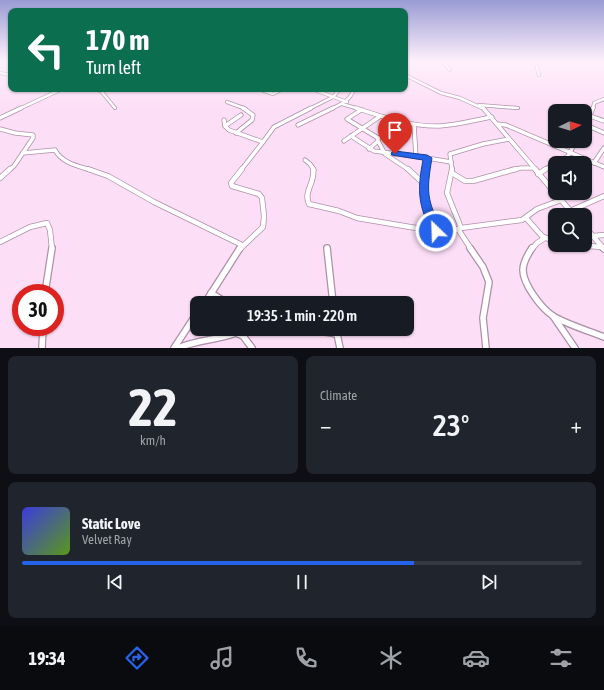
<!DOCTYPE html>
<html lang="en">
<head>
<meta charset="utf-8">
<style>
	:root { --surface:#171b24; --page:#20242c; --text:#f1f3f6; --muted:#9ea1a6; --line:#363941; --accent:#2563eb }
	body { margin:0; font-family:"Asap Condensed",sans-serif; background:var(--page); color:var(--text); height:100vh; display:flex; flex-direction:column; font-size:15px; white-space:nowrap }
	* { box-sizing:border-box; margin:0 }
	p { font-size:13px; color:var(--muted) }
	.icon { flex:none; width:22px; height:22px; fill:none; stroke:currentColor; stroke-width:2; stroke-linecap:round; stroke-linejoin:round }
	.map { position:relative; height:348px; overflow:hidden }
	.drawer { display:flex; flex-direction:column; gap:8px; padding:8px; background:#0d0f14; flex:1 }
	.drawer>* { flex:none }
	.top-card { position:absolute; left:8px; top:8px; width:400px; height:84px; border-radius:8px; box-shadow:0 1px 3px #0004; background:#0b6e4f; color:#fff; overflow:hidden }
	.needle { width:26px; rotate:85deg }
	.tools { position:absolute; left:548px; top:104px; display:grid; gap:8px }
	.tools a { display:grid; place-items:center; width:44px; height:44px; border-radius:8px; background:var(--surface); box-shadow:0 1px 3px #0004; font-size:20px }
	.speed { position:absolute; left:12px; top:284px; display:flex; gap:8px; font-size:20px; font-weight:700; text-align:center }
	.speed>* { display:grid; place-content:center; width:52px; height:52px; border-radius:50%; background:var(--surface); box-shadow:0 1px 3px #0004; line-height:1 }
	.speed .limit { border:6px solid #d22; background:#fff; color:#111 }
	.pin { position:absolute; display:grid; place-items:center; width:34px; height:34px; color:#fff; margin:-41px -17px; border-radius:50% 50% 50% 0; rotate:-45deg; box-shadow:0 0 4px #0007 }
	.pin .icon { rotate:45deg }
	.me { position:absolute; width:44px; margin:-22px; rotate:336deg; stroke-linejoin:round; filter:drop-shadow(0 0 3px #0008) }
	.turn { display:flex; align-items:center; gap:14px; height:84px; padding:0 12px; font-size:18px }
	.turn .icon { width:52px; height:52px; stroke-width:2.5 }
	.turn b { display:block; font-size:28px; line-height:34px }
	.big { font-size:30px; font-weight:600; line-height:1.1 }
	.drawer .tile { flex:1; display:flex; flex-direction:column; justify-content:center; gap:6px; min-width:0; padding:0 14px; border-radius:8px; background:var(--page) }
	.drawer .dial { align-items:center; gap:0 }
	.dial b { font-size:52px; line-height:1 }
	.song { display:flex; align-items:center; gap:12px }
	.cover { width:48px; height:48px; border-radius:6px; background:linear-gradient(135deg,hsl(240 70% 55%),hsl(90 70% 35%)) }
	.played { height:4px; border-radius:2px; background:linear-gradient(90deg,var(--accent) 70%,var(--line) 70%) }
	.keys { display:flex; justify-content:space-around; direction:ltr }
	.heat { display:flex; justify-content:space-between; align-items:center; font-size:22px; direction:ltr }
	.drawer .tiles { flex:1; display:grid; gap:8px; grid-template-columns:1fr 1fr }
	.tile:last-child { grid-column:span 2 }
	.trip { position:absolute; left:190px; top:296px; width:224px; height:40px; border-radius:8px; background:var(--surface); box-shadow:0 1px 3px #0004; font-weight:600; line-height:40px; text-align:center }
	.tabs { display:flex; height:64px; justify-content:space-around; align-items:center; background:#090b0e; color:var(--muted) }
	.tabs .icon { width:28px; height:28px }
	.tabs .on { color:var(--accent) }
	.tabs b { font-size:18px; color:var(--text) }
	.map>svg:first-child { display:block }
</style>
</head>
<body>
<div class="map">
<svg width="604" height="348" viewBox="0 0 604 348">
	<rect width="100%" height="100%" fill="#fddef7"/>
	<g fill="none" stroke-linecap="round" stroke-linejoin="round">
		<!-- street-far3 casing -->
		<g stroke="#ad90a7" stroke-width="4">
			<g id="street-far3">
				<path d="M 442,61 L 450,70"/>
				<path d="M 535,61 L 539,75"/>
				<path d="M 0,73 L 11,75"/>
				<path d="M 405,75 L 441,93 L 460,98 L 484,109"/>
				<path d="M 95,89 L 101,91 L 115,108"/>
				<path d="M 259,89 L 273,94 L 283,89"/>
				<path d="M 312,89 L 347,102"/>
				<path d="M 227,102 L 246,109"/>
				<path d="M 342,104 L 359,109"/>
				<path d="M 479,105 L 518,108"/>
				<path d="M 19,109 L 62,89"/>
				<path d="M 309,109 L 333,97 L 340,89"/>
				<path d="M 331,109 C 341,104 350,101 354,89"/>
				<path d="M 593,109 L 594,103 L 604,99"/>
			</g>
		</g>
		<!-- street-far2 casing -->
		<g stroke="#ad90a7" stroke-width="5">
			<g id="street-far2">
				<path d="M 356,108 C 383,117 411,127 440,126 C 458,125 475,120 492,117"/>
				<path d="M 483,108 L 536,170"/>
				<path d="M 361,110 L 347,119 L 378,138 L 378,141 L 369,149"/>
				<path d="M 590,116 L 604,121"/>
				<path d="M 0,118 L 21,108"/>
				<path d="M 224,120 L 225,126 L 229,130 L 263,142 L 241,170"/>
				<path d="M 497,124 L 506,125 L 604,167"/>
				<path d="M 298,125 L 333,108"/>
				<path d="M 414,125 L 416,157"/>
				<path d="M 586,125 L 604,133"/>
				<path d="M 225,126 L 241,115"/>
				<path d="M 585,126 L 593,108"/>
				<path d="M 0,129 L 15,133 L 33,135 L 33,138 L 14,166 L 9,170"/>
				<path d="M 236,133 L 252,120 L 253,115 L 243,108"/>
				<path d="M 351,136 L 374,151 L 427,158 L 425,170"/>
				<path d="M 378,138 L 396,130"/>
				<path d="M 344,141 L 379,117"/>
				<path d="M 378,141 L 385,154 L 409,170"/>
				<path d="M 263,142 L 274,127 L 311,108"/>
				<path d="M 23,153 L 55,150 C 62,163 78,166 91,170"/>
				<path d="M 395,154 L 398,123"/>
				<path d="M 427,158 L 451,162"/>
				<path d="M 305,160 L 310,164 L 314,170"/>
				<path d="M 557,163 L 568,156 L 576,141"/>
				<path d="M 594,163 L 604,148"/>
				<path d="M 452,170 L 450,154 L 483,144 L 509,139"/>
				<path d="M 513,170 L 521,168 L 533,168"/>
				<path d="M 544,170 L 555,164"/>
			</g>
		</g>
		<!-- street-far1 casing -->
		<g stroke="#ad90a7" stroke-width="6">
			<g id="street-far1">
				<path d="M 88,169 L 108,176 L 154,202 L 242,245"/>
				<path d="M 313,169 C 316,181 303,192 309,204 L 339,211 L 357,218 L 410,227 L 436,231 L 452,231 L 461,228 L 522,220 L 537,209 L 561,200"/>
				<path d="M 408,169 L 423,183"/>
				<path d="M 425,169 C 421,195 426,208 436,231"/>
				<path d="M 452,169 L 447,193 L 461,228"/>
				<path d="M 535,169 L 555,193"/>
				<path d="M 452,173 L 465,181 L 473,181 L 516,169"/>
				<path d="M 538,174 L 546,169"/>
				<path d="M 0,178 L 10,169"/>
				<path d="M 555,193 L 574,215"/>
				<path d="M 570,211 L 604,196"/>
				<path d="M 526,218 L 542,236 L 555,242"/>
				<path d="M 585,227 L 604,249"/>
				<path d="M 458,229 L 471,249"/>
				<path d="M 593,236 L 604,235"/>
				<path d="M 0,242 L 30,227 L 47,223 L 50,230 L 52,249"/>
				<path d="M 575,245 L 602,247"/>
				<path d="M 240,249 L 263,227 L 264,216 L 262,198 L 259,194 L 232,186 L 231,183 L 242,169"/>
				<path d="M 532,249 L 537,243 L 545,238"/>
			</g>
		</g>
		<!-- street casing -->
		<g stroke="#ad90a7" stroke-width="8">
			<g id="street">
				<path d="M 327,248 L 333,303"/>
				<path d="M 470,248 L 483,267 L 489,282 L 483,318 L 486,348"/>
				<path d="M 532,248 C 528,254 523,262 523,270 C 523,284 541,308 553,316 C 566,324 589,331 604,337"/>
				<path d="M 603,248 L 604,249"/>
				<path d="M 45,293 L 52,248"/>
				<path d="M 211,293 L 227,303"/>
				<path d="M 205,303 L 240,248"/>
				<path d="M 553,316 L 575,348"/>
				<path d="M 307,329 L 337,334"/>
				<path d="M 336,329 L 340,348"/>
				<path d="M 42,348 L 43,327"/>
				<path d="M 174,348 L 197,313"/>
				<path d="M 178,348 C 197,340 217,340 236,333 L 243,336 L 252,348"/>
			</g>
		</g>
		<!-- street-far3 -->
		<use href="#street-far3" stroke="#fff" stroke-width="2.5"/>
		<!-- street-far2 -->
		<use href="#street-far2" stroke="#fff" stroke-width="3.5"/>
		<!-- street-far1 -->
		<use href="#street-far1" stroke="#fff" stroke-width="4.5"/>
		<!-- street -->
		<use href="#street" stroke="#fff" stroke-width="5.5"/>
	</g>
	<!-- sky -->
	<linearGradient id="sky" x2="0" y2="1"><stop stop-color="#999bd4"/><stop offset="0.56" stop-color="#fef0fb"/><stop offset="1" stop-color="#fef0fb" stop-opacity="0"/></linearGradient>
	<rect width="604" height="109" fill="url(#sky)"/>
	<!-- route -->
	<path fill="#2563eb" stroke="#184099" d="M 395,151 L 427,155 L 432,158 C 426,193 427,199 442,231 L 440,234 L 436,235 L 433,234 C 418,206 417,191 423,160 L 392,155 L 391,154 L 392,152 Z"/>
</svg>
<div class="tools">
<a><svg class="needle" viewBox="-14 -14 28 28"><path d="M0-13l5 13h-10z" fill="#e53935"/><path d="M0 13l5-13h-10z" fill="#9ea1a6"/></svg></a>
<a><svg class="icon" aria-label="sound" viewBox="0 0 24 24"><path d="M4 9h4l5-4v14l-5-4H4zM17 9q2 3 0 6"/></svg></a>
<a><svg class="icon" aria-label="search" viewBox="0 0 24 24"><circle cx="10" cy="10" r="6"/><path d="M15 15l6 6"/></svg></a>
</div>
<div class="speed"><div class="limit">30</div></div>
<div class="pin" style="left:395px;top:154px;background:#d93025"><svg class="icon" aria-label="arrive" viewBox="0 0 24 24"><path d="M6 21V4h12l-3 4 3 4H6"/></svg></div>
<svg class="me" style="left:436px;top:231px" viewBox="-20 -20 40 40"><circle r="17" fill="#2563eb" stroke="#fff" stroke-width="3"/><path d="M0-11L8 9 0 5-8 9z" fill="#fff"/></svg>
<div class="trip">19:35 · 1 min · 220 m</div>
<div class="top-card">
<div class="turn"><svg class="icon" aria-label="left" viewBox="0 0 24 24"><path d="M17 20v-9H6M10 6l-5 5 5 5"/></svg><div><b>170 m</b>Turn left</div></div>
</div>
</div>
<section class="drawer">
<div class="tiles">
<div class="tile dial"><b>22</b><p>km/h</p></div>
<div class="tile"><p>Climate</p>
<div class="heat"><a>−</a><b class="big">23°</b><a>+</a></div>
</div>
<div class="tile">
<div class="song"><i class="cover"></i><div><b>Static Love</b><p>Velvet Ray</p></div></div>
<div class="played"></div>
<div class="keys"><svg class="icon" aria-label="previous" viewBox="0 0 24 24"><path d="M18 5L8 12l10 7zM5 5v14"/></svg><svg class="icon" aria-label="pause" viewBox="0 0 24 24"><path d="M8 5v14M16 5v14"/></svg><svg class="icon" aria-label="next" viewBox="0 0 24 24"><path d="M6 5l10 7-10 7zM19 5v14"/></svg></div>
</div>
</div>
</section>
<nav class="tabs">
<b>19:34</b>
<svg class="icon on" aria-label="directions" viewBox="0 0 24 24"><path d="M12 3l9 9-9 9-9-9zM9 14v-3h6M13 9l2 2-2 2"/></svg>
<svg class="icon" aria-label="music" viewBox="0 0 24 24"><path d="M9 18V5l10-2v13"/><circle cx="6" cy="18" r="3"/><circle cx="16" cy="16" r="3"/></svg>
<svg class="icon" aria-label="phone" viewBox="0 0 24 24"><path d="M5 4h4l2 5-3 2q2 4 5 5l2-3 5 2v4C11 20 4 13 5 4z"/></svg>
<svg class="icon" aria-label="climate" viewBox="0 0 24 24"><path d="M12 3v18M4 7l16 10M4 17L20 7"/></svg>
<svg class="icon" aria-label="car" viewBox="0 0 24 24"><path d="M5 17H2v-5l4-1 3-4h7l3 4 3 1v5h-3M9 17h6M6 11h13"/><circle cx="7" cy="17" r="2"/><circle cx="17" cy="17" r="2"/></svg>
<svg class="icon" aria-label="filters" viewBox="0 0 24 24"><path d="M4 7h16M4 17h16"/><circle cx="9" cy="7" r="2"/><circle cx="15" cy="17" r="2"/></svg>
</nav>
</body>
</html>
